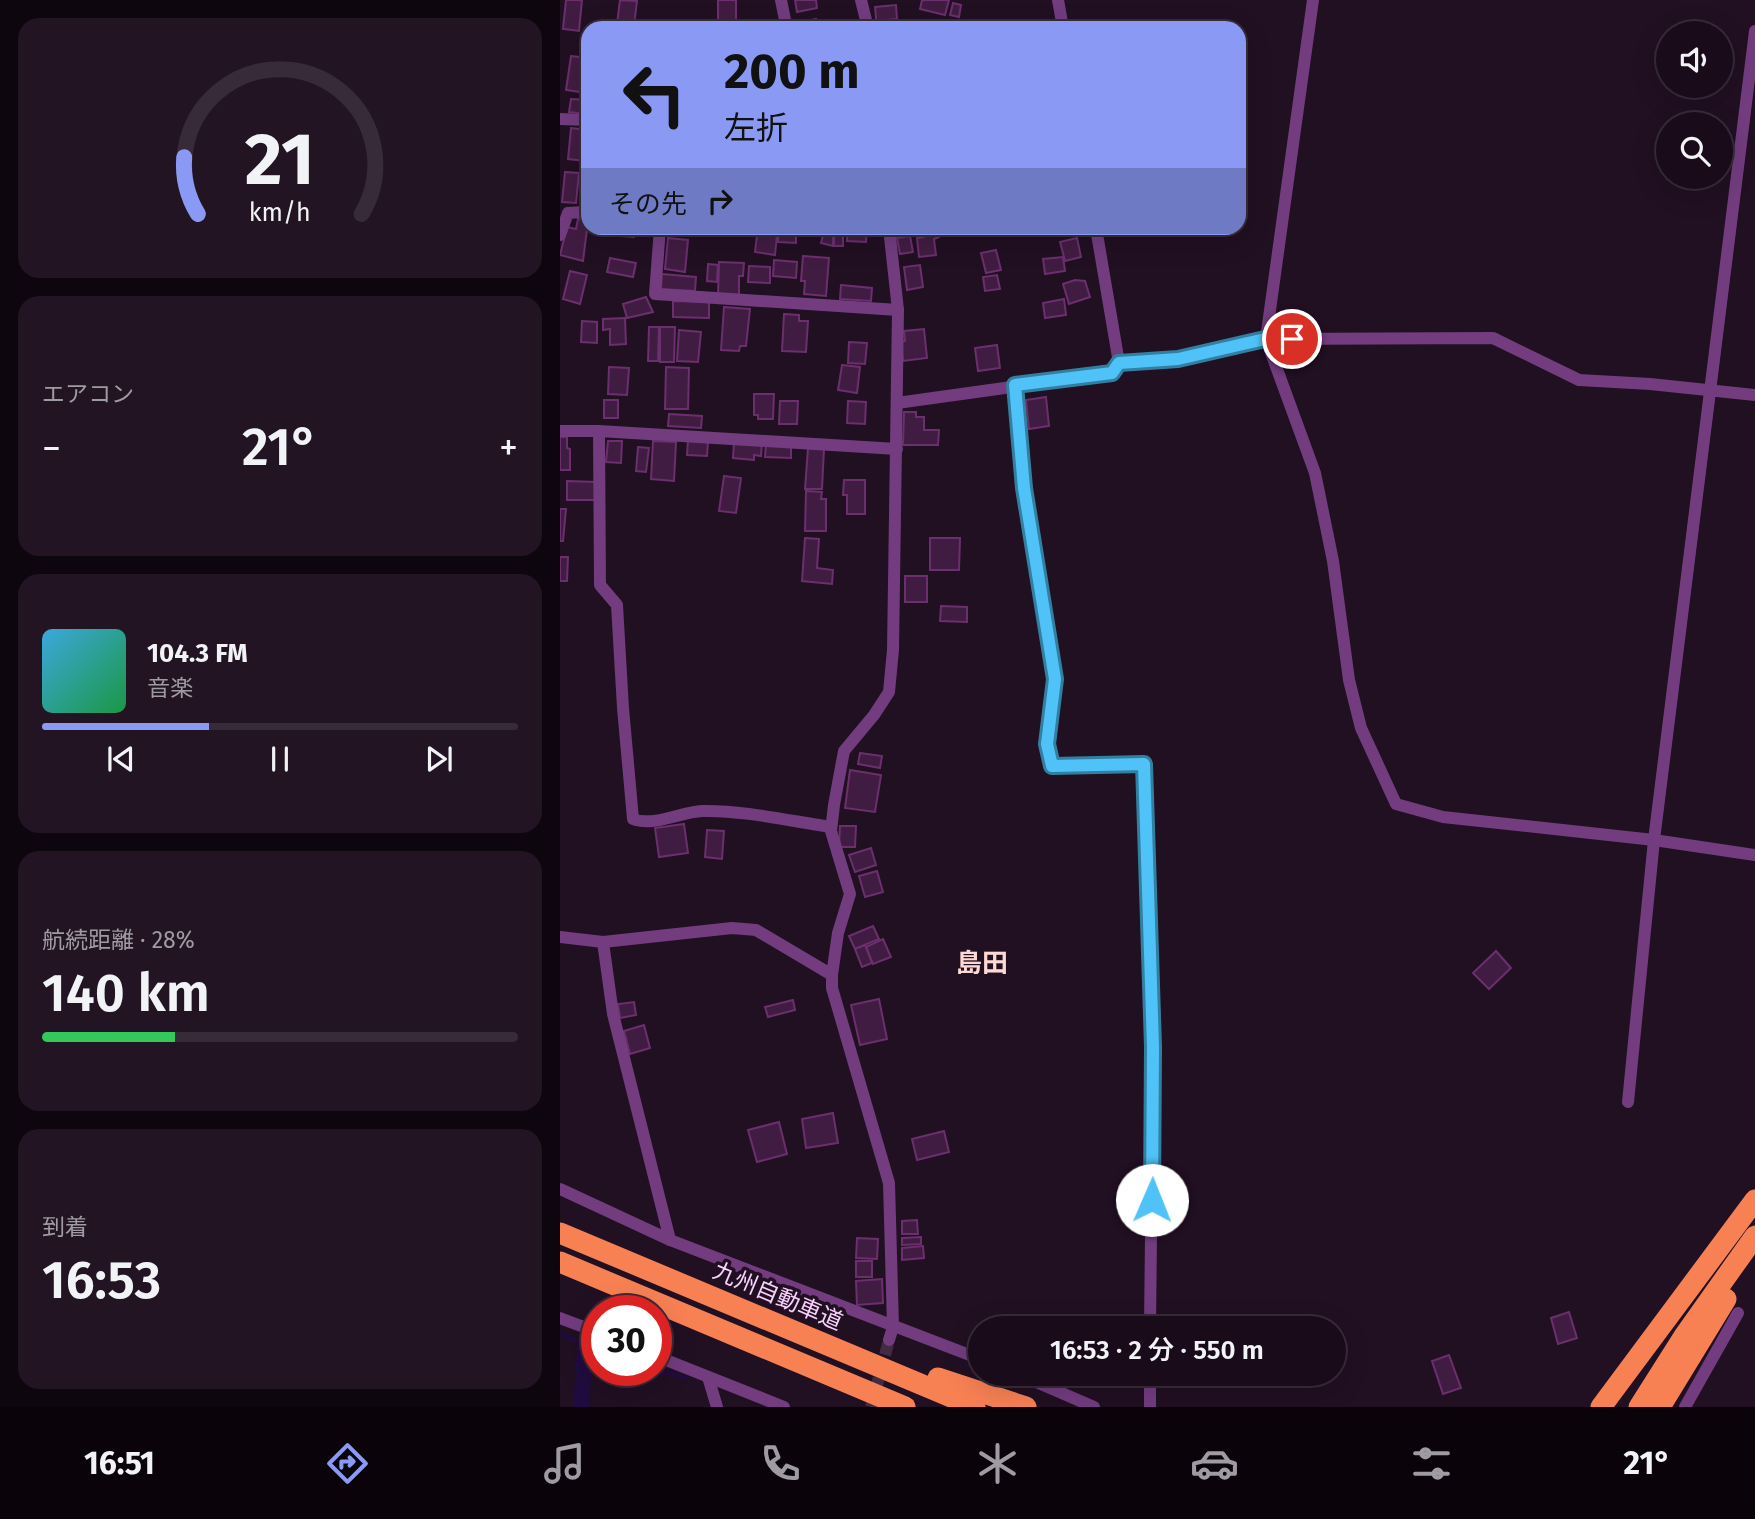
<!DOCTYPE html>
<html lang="ja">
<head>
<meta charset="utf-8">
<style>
	:root { --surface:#190b1a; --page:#221423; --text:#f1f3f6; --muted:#9f9ba2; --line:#372b39; --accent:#8a99f4 }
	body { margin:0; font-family:"Fira Sans","Noto Sans JP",sans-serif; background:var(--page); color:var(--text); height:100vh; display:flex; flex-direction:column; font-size:26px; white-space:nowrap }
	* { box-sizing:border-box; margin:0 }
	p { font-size:23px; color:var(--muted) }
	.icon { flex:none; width:38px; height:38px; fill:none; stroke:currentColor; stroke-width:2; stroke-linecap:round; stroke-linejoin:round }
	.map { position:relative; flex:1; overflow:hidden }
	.panel { display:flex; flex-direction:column; gap:18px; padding:18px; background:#0e060e; width:560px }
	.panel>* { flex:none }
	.guide { position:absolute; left:21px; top:21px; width:665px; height:214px; border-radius:21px; box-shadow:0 7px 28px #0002,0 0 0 2px var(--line); background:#8a99f4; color:#111; overflow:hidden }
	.buttons { position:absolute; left:1096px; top:21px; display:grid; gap:14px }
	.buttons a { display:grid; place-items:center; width:77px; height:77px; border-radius:50%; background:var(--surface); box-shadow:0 7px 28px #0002,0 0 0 2px var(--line); font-size:35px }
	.speed { position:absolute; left:21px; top:1295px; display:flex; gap:14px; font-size:35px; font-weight:700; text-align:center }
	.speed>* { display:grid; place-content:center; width:91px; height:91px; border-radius:50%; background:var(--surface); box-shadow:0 7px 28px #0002,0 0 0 2px var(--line); line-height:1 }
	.speed .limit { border:10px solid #d22; background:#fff; color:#111 }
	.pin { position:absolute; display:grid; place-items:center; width:60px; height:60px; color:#fff; margin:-30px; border:4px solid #fff; border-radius:50%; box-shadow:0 2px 7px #0007 }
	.me { position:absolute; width:77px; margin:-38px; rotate:1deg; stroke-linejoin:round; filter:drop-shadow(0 0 5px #0008) }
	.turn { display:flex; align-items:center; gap:24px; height:147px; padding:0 28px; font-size:32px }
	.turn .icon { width:91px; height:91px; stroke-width:2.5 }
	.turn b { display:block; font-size:49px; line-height:60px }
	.then { display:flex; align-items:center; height:66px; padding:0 28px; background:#0003; gap:14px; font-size:26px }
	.big { font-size:52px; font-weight:600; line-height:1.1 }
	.panel .widget { flex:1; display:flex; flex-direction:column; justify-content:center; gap:10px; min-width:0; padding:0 24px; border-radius:21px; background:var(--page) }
	.panel .dial { align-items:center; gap:0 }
	.dial svg { height:182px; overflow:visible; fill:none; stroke:var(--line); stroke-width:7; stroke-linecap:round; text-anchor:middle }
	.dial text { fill:var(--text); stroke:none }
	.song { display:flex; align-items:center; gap:21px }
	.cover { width:84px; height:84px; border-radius:10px; background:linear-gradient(135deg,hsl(200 70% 55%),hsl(140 70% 35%)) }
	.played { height:7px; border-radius:4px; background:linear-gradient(90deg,var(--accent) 35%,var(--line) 35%) }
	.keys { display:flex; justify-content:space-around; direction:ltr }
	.heat { display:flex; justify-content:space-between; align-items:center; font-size:38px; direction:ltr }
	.charge { height:10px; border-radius:5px; background:linear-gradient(90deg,#34c759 28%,var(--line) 0) }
	.trip { position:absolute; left:408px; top:1316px; width:378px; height:70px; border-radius:35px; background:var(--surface); box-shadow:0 7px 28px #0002,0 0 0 2px var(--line); font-weight:600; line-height:70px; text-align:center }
	.menu { display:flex; height:112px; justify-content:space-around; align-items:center; background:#0a040a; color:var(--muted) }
	.menu .icon { width:49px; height:49px }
	.menu .current { color:var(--accent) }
	.menu b { font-size:32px; color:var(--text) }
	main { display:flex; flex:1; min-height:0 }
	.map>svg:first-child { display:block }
</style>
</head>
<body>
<main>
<section class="panel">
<div class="widget dial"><svg viewBox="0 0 100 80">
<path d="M14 69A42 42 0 1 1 86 69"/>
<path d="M14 69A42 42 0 0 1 8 44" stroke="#8a99f4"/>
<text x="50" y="56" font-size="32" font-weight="700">21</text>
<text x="50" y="72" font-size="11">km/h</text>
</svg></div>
<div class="widget"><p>エアコン</p>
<div class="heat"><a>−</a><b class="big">21°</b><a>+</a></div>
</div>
<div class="widget">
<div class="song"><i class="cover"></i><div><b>104.3 FM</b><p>音楽</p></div></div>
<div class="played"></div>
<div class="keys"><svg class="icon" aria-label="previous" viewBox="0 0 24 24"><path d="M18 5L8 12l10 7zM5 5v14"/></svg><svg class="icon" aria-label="pause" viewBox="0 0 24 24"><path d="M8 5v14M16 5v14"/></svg><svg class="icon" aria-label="next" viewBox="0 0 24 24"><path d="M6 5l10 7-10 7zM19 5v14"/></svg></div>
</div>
<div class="widget"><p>航続距離 · 28%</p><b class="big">140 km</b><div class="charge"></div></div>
<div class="widget"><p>到着</p><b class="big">16:53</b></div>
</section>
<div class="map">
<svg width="1195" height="1407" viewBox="0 0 1195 1407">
	<rect width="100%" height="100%" fill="#210f22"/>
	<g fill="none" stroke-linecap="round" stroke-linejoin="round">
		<!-- stream -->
		<g stroke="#200c3e" stroke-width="4.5">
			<path d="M 0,1334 L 37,1351"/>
			<path d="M 93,1370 L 127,1378"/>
		</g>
		<!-- canal -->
		<path stroke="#200c3e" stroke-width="16" d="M 21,1407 L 25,1346"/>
	</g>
	<!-- building -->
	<g fill="#411c42" stroke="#6b2f6d" stroke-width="2">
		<path d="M 6,0 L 22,0 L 19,31 L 3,29 Z"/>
		<path d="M 60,0 L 77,1 L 74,26 L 57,24 Z"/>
		<rect x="158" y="0" width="18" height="22"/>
		<path d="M 235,0 L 256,0 L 257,8 L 237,12 Z"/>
		<path d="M 362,0 L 389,0 L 385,15 L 360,9 Z"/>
		<path d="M 393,3 L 401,5 L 399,17 L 390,15 Z"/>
		<path d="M 336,5 L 337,19 L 327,20 L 328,28 L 317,28 L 315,7 Z"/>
		<path d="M 256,19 L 257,28 L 236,28 L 236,23 Z"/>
		<path d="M 347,20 L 349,28 L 333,28 L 332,23 Z"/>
		<path d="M 11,56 L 28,58 L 27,93 L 6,90 Z"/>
		<path d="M 11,99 L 28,100 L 28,114 L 9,112 Z"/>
		<path d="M 11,128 L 28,130 L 25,161 L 8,159 Z"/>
		<path d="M 5,172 L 19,173 L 16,203 L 2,202 Z"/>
		<path d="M 18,219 L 28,221 L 23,261 L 0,255 L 7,227 L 16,229 Z"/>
		<path d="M 63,228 L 76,228 L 74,237 L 62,236 Z"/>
		<path d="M 218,228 L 236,228 L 236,243 L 218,242 Z"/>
		<path d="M 265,228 L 273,228 L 273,246 L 261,243 Z"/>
		<path d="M 274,228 L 283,229 L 283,246 L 274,246 Z"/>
		<path d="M 288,228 L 307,228 L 306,242 L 287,241 Z"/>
		<path d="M 379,230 L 379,237 L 374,239 L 376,255 L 359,257 L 357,238 L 364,237 L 363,231 Z"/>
		<path d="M 205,234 L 217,235 L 215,255 L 195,252 L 197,235 Z"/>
		<path d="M 350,236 L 353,252 L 340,254 L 337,238 Z"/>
		<path d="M 108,238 L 128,240 L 125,272 L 105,269 Z"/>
		<path d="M 517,238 L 521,257 L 505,261 L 500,242 Z"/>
		<path d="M 436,250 L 441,270 L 426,273 L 421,253 Z"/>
		<path d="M 243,256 L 269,258 L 266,296 L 244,294 L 245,281 L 241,281 Z"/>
		<path d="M 503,257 L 505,271 L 485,274 L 483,259 Z"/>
		<path d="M 50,258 L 76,263 L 73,277 L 47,272 Z"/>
		<path d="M 214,260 L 237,262 L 236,278 L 213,276 Z"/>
		<path d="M 159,262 L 184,263 L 183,276 L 179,276 L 179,295 L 158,294 Z"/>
		<path d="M 148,264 L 158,265 L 157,282 L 147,281 Z"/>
		<path d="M 360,265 L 363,287 L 347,290 L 344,267 Z"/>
		<path d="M 189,266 L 210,267 L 210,283 L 188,282 Z"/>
		<path d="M 10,271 L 27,275 L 20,304 L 3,299 Z"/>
		<path d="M 102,274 L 136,277 L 135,291 L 101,289 Z"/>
		<path d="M 437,275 L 440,289 L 425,291 L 423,277 Z"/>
		<path d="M 515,280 L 525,281 L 530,297 L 509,304 L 503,284 Z"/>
		<path d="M 281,285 L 312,288 L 311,301 L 280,299 Z"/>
		<path d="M 86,297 L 93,312 L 67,318 L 63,304 Z"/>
		<path d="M 504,299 L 506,315 L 485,318 L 483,303 Z"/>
		<path d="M 113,301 L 149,302 L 149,318 L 113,317 Z"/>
		<path d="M 164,307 L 190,309 L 186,346 L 180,346 L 179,351 L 161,350 Z"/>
		<path d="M 224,314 L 239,315 L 239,321 L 248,321 L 246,352 L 222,351 Z"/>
		<path d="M 65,318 L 66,344 L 50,345 L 50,329 L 43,330 L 43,319 Z"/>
		<path d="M 22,321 L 37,322 L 37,343 L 21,342 Z"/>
		<path d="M 89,327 L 99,327 L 98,361 L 88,361 Z"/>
		<path d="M 100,327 L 115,327 L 114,362 L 100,362 Z"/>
		<path d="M 364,329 L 367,358 L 343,361 L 341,341 L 345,341 L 344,331 Z"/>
		<path d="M 119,330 L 141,332 L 138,362 L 117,361 Z"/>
		<path d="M 289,342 L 307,343 L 305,364 L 288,363 Z"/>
		<path d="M 437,345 L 440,368 L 418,371 L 415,348 Z"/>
		<path d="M 282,365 L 300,367 L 297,393 L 278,390 Z"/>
		<path d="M 49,367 L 69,368 L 67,395 L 48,394 Z"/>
		<path d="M 106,367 L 129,368 L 128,409 L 105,409 Z"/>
		<path d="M 194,394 L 214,394 L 213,419 L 198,419 L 198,415 L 194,415 Z"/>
		<path d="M 486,397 L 489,426 L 469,429 L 466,400 Z"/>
		<rect x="44" y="400" width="14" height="18"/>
		<path d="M 220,401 L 238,401 L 237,424 L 219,424 Z"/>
		<path d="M 288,401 L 306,402 L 305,424 L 287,423 Z"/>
		<path d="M 344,412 L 356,412 L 356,417 L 364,417 L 364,430 L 379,430 L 378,445 L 343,445 Z"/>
		<path d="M 109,414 L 142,416 L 141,428 L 108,426 Z"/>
		<path d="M 0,437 L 7,437 L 7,448 L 10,449 L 10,470 L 0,470 Z"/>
		<path d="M 128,440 L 148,442 L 147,456 L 127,455 Z"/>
		<path d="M 48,441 L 62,441 L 61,463 L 46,462 Z"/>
		<path d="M 93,441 L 116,442 L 114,481 L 91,479 Z"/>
		<path d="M 174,441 L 202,443 L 201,456 L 194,455 L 194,460 L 173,458 Z"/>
		<path d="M 206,443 L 231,444 L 231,458 L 205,457 Z"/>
		<path d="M 78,447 L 89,448 L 86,472 L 76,471 Z"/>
		<path d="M 248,448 L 264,449 L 262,489 L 245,489 Z"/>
		<path d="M 164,476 L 181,478 L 176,513 L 159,511 Z"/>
		<path d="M 284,480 L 305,480 L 305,514 L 287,514 L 287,495 L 283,495 Z"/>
		<path d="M 7,481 L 37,482 L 36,500 L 7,500 Z"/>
		<path d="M 246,491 L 262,492 L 261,499 L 266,499 L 266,531 L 245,531 Z"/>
		<path d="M 0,509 L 6,509 L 3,541 L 0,541 Z"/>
		<path d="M 245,538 L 259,539 L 257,568 L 273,570 L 272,584 L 242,581 Z"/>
		<path d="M 370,538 L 400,538 L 399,570 L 370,570 Z"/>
		<path d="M 0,557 L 8,557 L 7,581 L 0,581 Z"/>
		<rect x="345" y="576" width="22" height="26"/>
		<path d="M 381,606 L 407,607 L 407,622 L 380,621 Z"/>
		<path d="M 300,753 L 322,756 L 320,768 L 298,764 Z"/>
		<path d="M 290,770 L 321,775 L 315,812 L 285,808 Z"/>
		<path d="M 124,824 L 128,853 L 99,857 L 95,828 Z"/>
		<path d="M 280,826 L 296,826 L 295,847 L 279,847 Z"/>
		<path d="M 147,830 L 164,831 L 162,859 L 145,857 Z"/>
		<path d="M 311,848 L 316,865 L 295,872 L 289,855 Z"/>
		<path d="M 317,871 L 323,892 L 305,897 L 299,876 Z"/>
		<path d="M 313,926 L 319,939 L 295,949 L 289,936 Z"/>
		<path d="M 323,939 L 331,957 L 313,964 L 306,947 Z"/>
		<path d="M 305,945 L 312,963 L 302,967 L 295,949 Z"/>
		<path d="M 936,951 L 951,968 L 929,989 L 913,973 Z"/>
		<path d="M 319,999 L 327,1039 L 300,1045 L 291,1005 Z"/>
		<path d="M 233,1000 L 235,1010 L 208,1017 L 205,1007 Z"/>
		<path d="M 74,1002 L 76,1015 L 60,1018 L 58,1004 Z"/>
		<path d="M 84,1025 L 90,1048 L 70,1054 L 64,1031 Z"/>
		<path d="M 273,1113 L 278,1143 L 246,1148 L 242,1119 Z"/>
		<path d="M 219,1122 L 227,1154 L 197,1162 L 188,1130 Z"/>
		<path d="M 384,1131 L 389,1152 L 357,1160 L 352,1139 Z"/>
		<path d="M 357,1220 L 358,1234 L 342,1234 L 342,1221 Z"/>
		<path d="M 361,1237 L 361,1244 L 342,1245 L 342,1238 Z"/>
		<path d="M 297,1238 L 318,1239 L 317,1259 L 296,1258 Z"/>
		<path d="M 363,1246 L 364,1258 L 342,1260 L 342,1248 Z"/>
		<rect x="296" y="1261" width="16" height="16"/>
		<path d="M 322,1279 L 323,1303 L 297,1305 L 296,1281 Z"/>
		<path d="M 1009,1312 L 1017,1338 L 998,1344 L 991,1318 Z"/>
		<path d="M 889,1355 L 901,1388 L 883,1394 L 872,1361 Z"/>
	</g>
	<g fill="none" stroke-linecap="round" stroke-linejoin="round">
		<!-- minor-tunnel -->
		<path stroke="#412c43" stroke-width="12" stroke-dasharray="12 6" stroke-linecap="butt" d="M 311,1407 L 329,1340"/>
		<!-- minor -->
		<g stroke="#723c7f" stroke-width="12">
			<path d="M 221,0 L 225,20"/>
			<path d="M 301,0 L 308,28"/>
			<path d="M 498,0 L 503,28"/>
			<path d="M 753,0 L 706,339 L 755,473 L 773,561 L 789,680 L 801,728 L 836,804 L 883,817 L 1094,840 L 1195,855"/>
			<path d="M 0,119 L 28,120"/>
			<path d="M 100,228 L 95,294 L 338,310"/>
			<path d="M 0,235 L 8,213 L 24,212"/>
			<path d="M 559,363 L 618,359 L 706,339 L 933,338 L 1019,380 L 1090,384 L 1195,395"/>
			<path d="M 455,385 L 464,488 L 495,679 L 487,744 L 492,766 L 584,764 L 593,1047 L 590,1328"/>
			<path d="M 337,403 L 552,373 L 559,363 L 536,228"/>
			<path d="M 0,431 L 39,431 L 337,449"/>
			<path d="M 39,431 L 40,585 L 57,605 L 63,708 L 73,819 C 93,827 121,812 142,811 C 183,810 230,821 271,827"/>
			<path d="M 0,937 L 43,942 L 172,928 L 196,930 L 272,975"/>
			<path d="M 43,942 L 53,1014 L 110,1240"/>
			<path d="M 1068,1102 L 1094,840 L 1195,31"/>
			<path d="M 0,1189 L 110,1240 L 420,1359"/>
			<path d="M 0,1318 L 37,1332"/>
			<path d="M 329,1340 L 333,1327 L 329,1183 L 272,988 L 272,975 L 278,933 L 290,894 L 271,831 L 274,805 L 284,751 L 314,715 L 329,692 L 333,650 L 338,310 L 329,228"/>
			<path d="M 96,1356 L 224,1407"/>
			<path d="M 458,1374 L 534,1407"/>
			<path d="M 148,1377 L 157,1407"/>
			<path d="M 590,1407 L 590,1374"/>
			<path d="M 1125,1407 L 1178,1313"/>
		</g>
		<!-- motorway -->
		<g stroke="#f78153" stroke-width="21">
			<path d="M 0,1233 L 415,1407"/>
			<path d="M 0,1262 L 345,1407"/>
			<path d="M 378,1378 L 466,1407"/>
			<path d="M 1041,1407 L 1195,1200"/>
			<path d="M 1079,1407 L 1124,1336 L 1195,1236"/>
			<path d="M 1100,1407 L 1166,1299"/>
		</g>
	</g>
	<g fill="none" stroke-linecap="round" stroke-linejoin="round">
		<!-- route casing -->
		<g stroke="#337fa1" stroke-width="18">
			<path id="route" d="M 592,1200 L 593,1047 L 584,764 L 492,766 L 487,744 L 495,679 L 464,488 L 455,385 L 552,373 L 559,363 L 618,359 L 705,339 L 732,339"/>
		</g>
		<!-- route -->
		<use href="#route" stroke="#4fc3f7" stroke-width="12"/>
	</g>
	<g text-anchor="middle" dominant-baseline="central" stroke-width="7" stroke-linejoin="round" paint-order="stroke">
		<!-- street labels -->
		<g font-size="23" fill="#f8d2fd" stroke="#210f22">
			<text transform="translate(218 1296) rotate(23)">九州自動車道</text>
		</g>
		<!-- quarter labels -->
		<g font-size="26" font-weight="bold" fill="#fdd9d4" stroke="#210f22">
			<text x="422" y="963">島田</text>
		</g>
	</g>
</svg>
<div class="buttons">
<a><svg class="icon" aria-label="sound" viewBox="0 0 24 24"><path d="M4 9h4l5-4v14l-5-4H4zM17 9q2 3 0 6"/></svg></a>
<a><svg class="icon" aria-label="search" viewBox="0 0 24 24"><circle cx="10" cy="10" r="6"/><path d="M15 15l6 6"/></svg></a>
</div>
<div class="speed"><div class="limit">30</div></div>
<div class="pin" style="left:732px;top:339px;background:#d93025"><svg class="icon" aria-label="arrive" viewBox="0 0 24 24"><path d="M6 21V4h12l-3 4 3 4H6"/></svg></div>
<svg class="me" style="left:592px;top:1200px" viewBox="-20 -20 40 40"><circle r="19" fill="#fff"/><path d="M0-13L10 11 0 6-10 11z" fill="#4fc3f7"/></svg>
<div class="trip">16:53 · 2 分 · 550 m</div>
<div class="guide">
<div class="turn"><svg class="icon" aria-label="left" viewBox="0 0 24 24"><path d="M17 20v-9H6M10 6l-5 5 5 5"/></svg><div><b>200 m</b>左折</div></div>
<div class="then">その先<svg class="icon" aria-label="right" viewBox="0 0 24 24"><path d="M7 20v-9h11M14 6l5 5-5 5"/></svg></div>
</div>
</div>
</main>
<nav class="menu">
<b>16:51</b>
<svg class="icon current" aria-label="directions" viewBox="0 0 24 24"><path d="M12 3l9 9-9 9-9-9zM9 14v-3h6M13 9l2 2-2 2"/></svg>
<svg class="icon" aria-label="music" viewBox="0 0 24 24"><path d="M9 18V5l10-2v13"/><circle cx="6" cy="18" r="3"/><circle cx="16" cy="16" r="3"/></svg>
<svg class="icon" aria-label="phone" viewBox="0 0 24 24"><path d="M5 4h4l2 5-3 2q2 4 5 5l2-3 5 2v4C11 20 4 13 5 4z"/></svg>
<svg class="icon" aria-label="climate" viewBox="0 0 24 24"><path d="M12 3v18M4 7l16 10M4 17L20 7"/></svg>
<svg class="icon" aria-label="car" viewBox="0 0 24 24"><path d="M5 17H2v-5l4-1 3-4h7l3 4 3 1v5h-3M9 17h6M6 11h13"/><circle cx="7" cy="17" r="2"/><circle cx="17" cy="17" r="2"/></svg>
<svg class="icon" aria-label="filters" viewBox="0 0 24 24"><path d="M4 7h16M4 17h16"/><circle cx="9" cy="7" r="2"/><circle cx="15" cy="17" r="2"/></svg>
<b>21°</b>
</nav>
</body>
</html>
